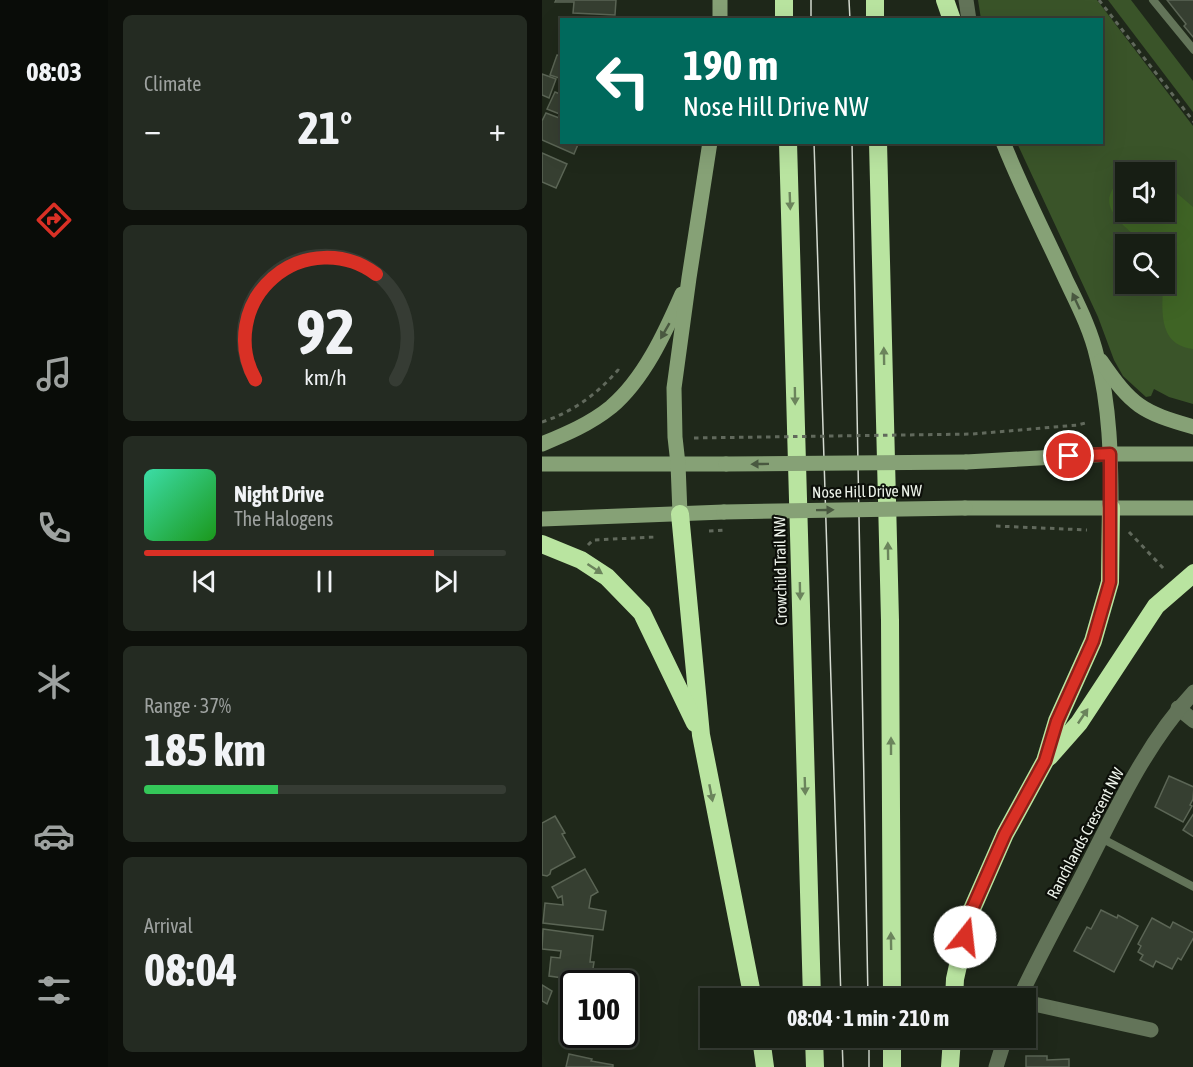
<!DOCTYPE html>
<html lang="en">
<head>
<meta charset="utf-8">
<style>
	:root { --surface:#171e14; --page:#242b22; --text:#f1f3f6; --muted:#9ea2a0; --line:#363c34; --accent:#d93025 }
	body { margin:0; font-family:"Asap Condensed",sans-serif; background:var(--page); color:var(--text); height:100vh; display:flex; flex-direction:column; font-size:22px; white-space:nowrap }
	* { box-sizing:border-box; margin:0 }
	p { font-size:20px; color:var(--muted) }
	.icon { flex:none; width:33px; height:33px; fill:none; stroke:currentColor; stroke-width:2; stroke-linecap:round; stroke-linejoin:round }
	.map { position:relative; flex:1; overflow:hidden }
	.sheet { display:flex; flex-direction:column; gap:15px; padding:15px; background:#0d100b; width:434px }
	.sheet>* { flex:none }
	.guide { position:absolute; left:18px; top:18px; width:543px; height:126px; border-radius:0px; box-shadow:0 6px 24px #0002,0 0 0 2px var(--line); background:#00695c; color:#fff; overflow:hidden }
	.controls { position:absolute; left:573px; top:162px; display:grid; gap:12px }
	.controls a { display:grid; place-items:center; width:60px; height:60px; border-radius:0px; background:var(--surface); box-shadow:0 6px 24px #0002,0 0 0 2px var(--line); font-size:30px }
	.speed { position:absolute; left:18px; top:970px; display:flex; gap:12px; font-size:30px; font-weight:700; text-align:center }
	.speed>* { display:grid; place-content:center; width:78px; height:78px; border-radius:50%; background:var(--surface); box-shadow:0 6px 24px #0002,0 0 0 2px var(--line); line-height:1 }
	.speed .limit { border:3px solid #111; border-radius:9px; background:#fff; color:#111 }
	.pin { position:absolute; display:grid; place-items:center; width:51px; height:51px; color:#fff; margin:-26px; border:3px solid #fff; border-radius:50%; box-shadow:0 2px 6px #0007 }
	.me { position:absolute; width:66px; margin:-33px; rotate:16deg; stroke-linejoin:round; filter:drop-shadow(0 0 4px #0008) }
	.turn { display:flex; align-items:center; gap:21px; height:126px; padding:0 24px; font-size:27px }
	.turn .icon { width:78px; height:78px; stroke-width:2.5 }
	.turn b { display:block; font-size:42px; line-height:51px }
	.big { font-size:45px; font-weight:700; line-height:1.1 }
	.sheet .card { flex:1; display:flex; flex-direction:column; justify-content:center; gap:9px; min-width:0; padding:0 21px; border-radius:9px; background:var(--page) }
	.sheet .dial { align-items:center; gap:0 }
	.dial svg { height:156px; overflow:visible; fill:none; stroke:var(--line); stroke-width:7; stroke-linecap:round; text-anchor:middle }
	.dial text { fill:var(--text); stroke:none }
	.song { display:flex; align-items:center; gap:18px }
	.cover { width:72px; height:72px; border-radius:9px; background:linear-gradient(135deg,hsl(160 70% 55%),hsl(120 70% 35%)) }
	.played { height:6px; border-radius:3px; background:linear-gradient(90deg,var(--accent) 80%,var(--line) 80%) }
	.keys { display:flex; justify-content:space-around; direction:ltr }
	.heat { display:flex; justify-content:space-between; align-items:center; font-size:33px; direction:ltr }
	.charge { height:9px; border-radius:4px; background:linear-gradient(90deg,#34c759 37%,var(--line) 0) }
	.trip { position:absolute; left:158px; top:988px; width:336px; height:60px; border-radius:0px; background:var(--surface); box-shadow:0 6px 24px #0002,0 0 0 2px var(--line); font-weight:700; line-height:60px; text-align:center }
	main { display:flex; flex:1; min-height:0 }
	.tab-bar { display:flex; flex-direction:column; width:108px; justify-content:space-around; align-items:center; background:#090c08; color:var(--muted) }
	.tab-bar .icon { width:42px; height:42px }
	.tab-bar .current { color:var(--accent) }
	.tab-bar b { font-size:27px; color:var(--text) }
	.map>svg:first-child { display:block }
</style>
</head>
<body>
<main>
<nav class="tab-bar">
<b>08:03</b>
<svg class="icon current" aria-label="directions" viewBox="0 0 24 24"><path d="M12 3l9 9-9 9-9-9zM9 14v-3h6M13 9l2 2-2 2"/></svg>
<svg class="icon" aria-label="music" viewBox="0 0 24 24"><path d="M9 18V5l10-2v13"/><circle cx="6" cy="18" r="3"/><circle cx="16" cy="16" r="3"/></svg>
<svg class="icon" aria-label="phone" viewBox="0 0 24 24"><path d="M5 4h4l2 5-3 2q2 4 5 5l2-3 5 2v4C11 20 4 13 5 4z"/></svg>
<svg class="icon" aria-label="climate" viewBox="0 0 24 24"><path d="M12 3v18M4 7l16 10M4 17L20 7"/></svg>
<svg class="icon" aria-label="car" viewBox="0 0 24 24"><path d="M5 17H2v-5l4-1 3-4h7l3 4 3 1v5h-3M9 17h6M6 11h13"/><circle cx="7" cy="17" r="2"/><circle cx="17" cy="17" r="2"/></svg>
<svg class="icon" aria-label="filters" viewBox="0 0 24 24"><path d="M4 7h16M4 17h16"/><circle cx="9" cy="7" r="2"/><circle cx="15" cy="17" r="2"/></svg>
</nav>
<section class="sheet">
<div class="card"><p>Climate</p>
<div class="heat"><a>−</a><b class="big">21°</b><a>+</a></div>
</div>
<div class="card dial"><svg viewBox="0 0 100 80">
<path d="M14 69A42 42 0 1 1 86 69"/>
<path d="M14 69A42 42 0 0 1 76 15" stroke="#d93025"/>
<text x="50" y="56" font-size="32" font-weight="700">92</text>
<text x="50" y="72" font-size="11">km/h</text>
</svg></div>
<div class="card">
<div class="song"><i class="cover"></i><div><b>Night Drive</b><p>The Halogens</p></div></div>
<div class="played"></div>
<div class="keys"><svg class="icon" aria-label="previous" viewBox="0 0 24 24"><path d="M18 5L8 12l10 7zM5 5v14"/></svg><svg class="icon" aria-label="pause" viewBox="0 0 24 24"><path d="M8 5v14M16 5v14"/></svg><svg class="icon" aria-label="next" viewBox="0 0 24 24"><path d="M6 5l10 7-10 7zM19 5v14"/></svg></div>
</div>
<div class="card"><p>Range · 37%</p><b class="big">185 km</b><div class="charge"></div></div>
<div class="card"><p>Arrival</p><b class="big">08:04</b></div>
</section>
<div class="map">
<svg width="652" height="1067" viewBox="0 0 652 1067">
	<rect width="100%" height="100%" fill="#1f281a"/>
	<!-- green -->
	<g fill="#3a5429" fill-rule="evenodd">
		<path d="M 436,0 L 555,0 L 651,126 L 651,404 L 627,397 L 612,389 L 609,396 L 604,397 L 581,376 L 572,360 L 556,317 L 475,143 L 560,142 L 560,20 L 439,19 ZM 584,172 L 622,172 L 622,212 L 584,212 ZM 584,244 L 622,244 L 622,284 L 584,284 Z"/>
		<path d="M 566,0 L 589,0 L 651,81 L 651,112 Z"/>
	</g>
	<!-- water -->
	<path fill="#3f6425" d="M 583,177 L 584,212 L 622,212 L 623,183 L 651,207 L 651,349 C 616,345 620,311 621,284 L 622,284 L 622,244 L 602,244 C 583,225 546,204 583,177 Z"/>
	<!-- building -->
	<g fill="#363f31" stroke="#5b6555" stroke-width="1.5">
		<path d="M 14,0 L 74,0 L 73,15 L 31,13 L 32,2 L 13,2 Z"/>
		<path d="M 625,0 L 652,0 L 652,38 L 642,26 L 644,24 Z"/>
		<path d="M 15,55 L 20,56 L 20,79 L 8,75 Z"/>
		<path d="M 0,74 L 14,79 L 7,98 L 0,95 Z"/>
		<path d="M 20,90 L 20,115 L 5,109 L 13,92 L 18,94 Z"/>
		<path d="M 4,113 L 20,119 L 20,142 L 37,142 L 32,154 L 0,140 L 0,121 Z"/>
		<path d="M 0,153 L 25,164 L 14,188 L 0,182 Z"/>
		<path d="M 627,776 L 652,787 L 651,799 L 648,805 L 650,806 L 641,822 L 613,807 Z"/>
		<path d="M 652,813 L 652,837 L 641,830 Z"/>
		<path d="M 13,816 L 23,833 L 20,834 L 33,857 L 9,870 L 8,874 L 5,876 L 0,875 L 0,823 Z"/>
		<path d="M 43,869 L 56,892 L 49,896 L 47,908 L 64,911 L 61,930 L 1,923 L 3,903 L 21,905 L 20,896 L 16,898 L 10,887 Z"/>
		<path d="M 559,910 L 575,918 L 576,915 L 596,926 L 572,972 L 532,951 L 545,927 L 549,929 Z"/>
		<path d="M 610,918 L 628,928 L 631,922 L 652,933 L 652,937 L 639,960 L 636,958 L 630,969 L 614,961 L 611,967 L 598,960 L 601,955 L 596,952 L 599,946 L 596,944 Z"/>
		<path d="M 1,929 L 51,936 L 48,962 L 52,962 L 49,982 L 7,976 L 9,957 L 18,958 L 19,951 L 0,949 Z"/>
		<path d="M 0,985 L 10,991 L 5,1004 L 0,1001 Z"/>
		<path d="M 27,1054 L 50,1059 L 49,1061 L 71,1065 L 71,1067 L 24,1067 Z"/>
		<path d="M 484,1056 L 505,1056 L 505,1060 L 527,1059 L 527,1067 L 484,1067 Z"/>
	</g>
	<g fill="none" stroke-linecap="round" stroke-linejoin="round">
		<!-- path -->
		<g stroke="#61695c" stroke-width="3" stroke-dasharray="4.5 4.5" stroke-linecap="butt">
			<path d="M 557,0 L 652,122"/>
			<path d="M 0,422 C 31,412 55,394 76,370 L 79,373"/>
			<path d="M 431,434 L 536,425 L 547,422"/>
			<path d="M 454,526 L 545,530"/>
			<path d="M 587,532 L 623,570"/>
			<path d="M 46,545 L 51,540 L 114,537"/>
		</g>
		<!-- service -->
		<g stroke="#637459" stroke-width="8">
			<path d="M 611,0 L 652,50"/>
			<path d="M 559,838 L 652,887"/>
		</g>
		<!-- minor -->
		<g stroke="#637459" stroke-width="15">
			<path d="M 636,708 L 652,721"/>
			<path d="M 477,999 C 497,956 520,915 542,872 C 574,810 604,743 652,692"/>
			<path d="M 483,1002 L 609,1030"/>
			<path d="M 454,1067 L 463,1038"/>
		</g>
		<!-- tertiary -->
		<path stroke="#637459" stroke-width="15" d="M 424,0 L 427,20"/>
		<!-- secondary -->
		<g stroke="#86a176" stroke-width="15">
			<path d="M 178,20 L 178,0"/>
			<path d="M 461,142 C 480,190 503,234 524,280 C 536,305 549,330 555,357 C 568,406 569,458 569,508"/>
			<path d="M 559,361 C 590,406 599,412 652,427"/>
			<path d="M 0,444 C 24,434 48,424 69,407 C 102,379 123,333 140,294"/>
			<path d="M 424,462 L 569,454 L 652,454"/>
			<path d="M 0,464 L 184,464"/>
			<path d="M 423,508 L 652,508"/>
			<path d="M 138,514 L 136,464 L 133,437 L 132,388 L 147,278 L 168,142"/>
			<path d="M 0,519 L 182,512"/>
		</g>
		<!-- motorway -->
		<g stroke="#b9e4a0" stroke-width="18">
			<path d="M 242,0 L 242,20"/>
			<path d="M 333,0 L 333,20"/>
			<path d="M 403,0 L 410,20"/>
			<path d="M 246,142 L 270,999"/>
			<path d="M 336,142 L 348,620 L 350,999"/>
			<path d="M 138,514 L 159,735 L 211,999"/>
			<path d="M 0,544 L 39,560 L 65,577 L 100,613 L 153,723"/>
			<path d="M 507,757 L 537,723 L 614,606 L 652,573"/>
			<path d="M 412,999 L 413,979 L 427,916 L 463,834 L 503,761 L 515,721 L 551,641 L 568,582 L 569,508"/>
			<path d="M 219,1038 L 223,1067"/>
			<path d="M 272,1038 L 273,1067"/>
			<path d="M 350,1038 L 350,1067"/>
			<path d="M 408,1067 L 410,1038"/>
		</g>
		<!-- tram -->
		<g stroke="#d5dbd1" stroke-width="1.5">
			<path d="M 269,0 L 269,20"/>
			<path d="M 307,0 L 308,20"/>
			<path d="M 272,142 L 299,999"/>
			<path d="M 310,142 L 326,999"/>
			<path d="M 300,1038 L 301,1067"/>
			<path d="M 327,1038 L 327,1067"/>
		</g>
		<!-- path-bridge -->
		<g stroke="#61695c" stroke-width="3" stroke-dasharray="4.5 4.5" stroke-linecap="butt">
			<path d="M 152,438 L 431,434"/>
			<path d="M 167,531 L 183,530"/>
		</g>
		<!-- secondary-bridge -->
		<g stroke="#86a176" stroke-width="15">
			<path d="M 184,464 L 424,462"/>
			<path d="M 182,512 L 423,508"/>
		</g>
	</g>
	<!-- one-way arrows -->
	<defs><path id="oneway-solid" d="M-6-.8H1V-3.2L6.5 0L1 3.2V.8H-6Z" transform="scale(1.5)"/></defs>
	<g fill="#6b845c">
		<use href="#oneway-solid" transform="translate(248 201) rotate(88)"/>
		<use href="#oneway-solid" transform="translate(342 356) rotate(-91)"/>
		<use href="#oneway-solid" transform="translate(253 396) rotate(89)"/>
		<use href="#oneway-solid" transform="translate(346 551) rotate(-91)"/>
		<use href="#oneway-solid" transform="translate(53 569) rotate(33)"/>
		<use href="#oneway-solid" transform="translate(258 591) rotate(89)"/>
		<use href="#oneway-solid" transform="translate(541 716) rotate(-56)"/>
		<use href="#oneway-solid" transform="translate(349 746) rotate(-90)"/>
		<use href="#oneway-solid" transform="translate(263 786) rotate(88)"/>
		<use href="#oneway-solid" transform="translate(169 793) rotate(79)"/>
		<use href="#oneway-solid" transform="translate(349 941) rotate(-91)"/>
	</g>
	<g fill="#495840">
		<use href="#oneway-solid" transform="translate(534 301) rotate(-115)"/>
		<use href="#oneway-solid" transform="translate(123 331) rotate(120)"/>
		<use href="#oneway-solid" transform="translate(218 464) rotate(179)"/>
		<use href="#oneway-solid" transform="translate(283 510) rotate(-1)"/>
	</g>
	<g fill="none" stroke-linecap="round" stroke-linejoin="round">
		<!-- route casing -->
		<g stroke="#8d1f18" stroke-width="15">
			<path id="route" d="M 423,937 L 427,916 L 463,834 L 503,761 L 515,721 L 551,641 L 568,582 L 568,454 L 527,456"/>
		</g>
		<!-- route -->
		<use href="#route" stroke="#d93025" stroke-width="10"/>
	</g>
	<g text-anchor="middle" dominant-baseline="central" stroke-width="4.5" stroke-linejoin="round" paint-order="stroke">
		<!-- street labels -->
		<g font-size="16" fill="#edf3ea" stroke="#0c0f09">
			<text transform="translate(325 491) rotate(-1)">Nose Hill Drive NW</text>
			<text transform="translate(238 571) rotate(-91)">Crowchild Trail NW</text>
			<text transform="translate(543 833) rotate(-62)">Ranchlands Crescent NW</text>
		</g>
	</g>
</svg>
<div class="controls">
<a><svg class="icon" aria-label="sound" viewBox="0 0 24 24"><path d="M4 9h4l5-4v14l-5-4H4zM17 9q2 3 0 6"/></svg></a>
<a><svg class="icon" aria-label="search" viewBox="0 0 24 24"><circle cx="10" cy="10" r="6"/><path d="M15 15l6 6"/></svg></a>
</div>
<div class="speed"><div class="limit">100</div></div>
<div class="pin" style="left:527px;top:456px;background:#d93025"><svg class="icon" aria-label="arrive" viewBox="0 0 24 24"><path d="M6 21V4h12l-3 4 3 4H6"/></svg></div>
<svg class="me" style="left:423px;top:937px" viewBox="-20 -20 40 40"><circle r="19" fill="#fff"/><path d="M0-13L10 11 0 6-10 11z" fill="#d93025"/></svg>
<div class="trip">08:04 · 1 min · 210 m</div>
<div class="guide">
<div class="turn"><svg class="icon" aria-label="left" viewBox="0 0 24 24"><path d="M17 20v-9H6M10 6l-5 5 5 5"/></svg><div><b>190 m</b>Nose Hill Drive NW</div></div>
</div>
</div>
</main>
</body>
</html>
